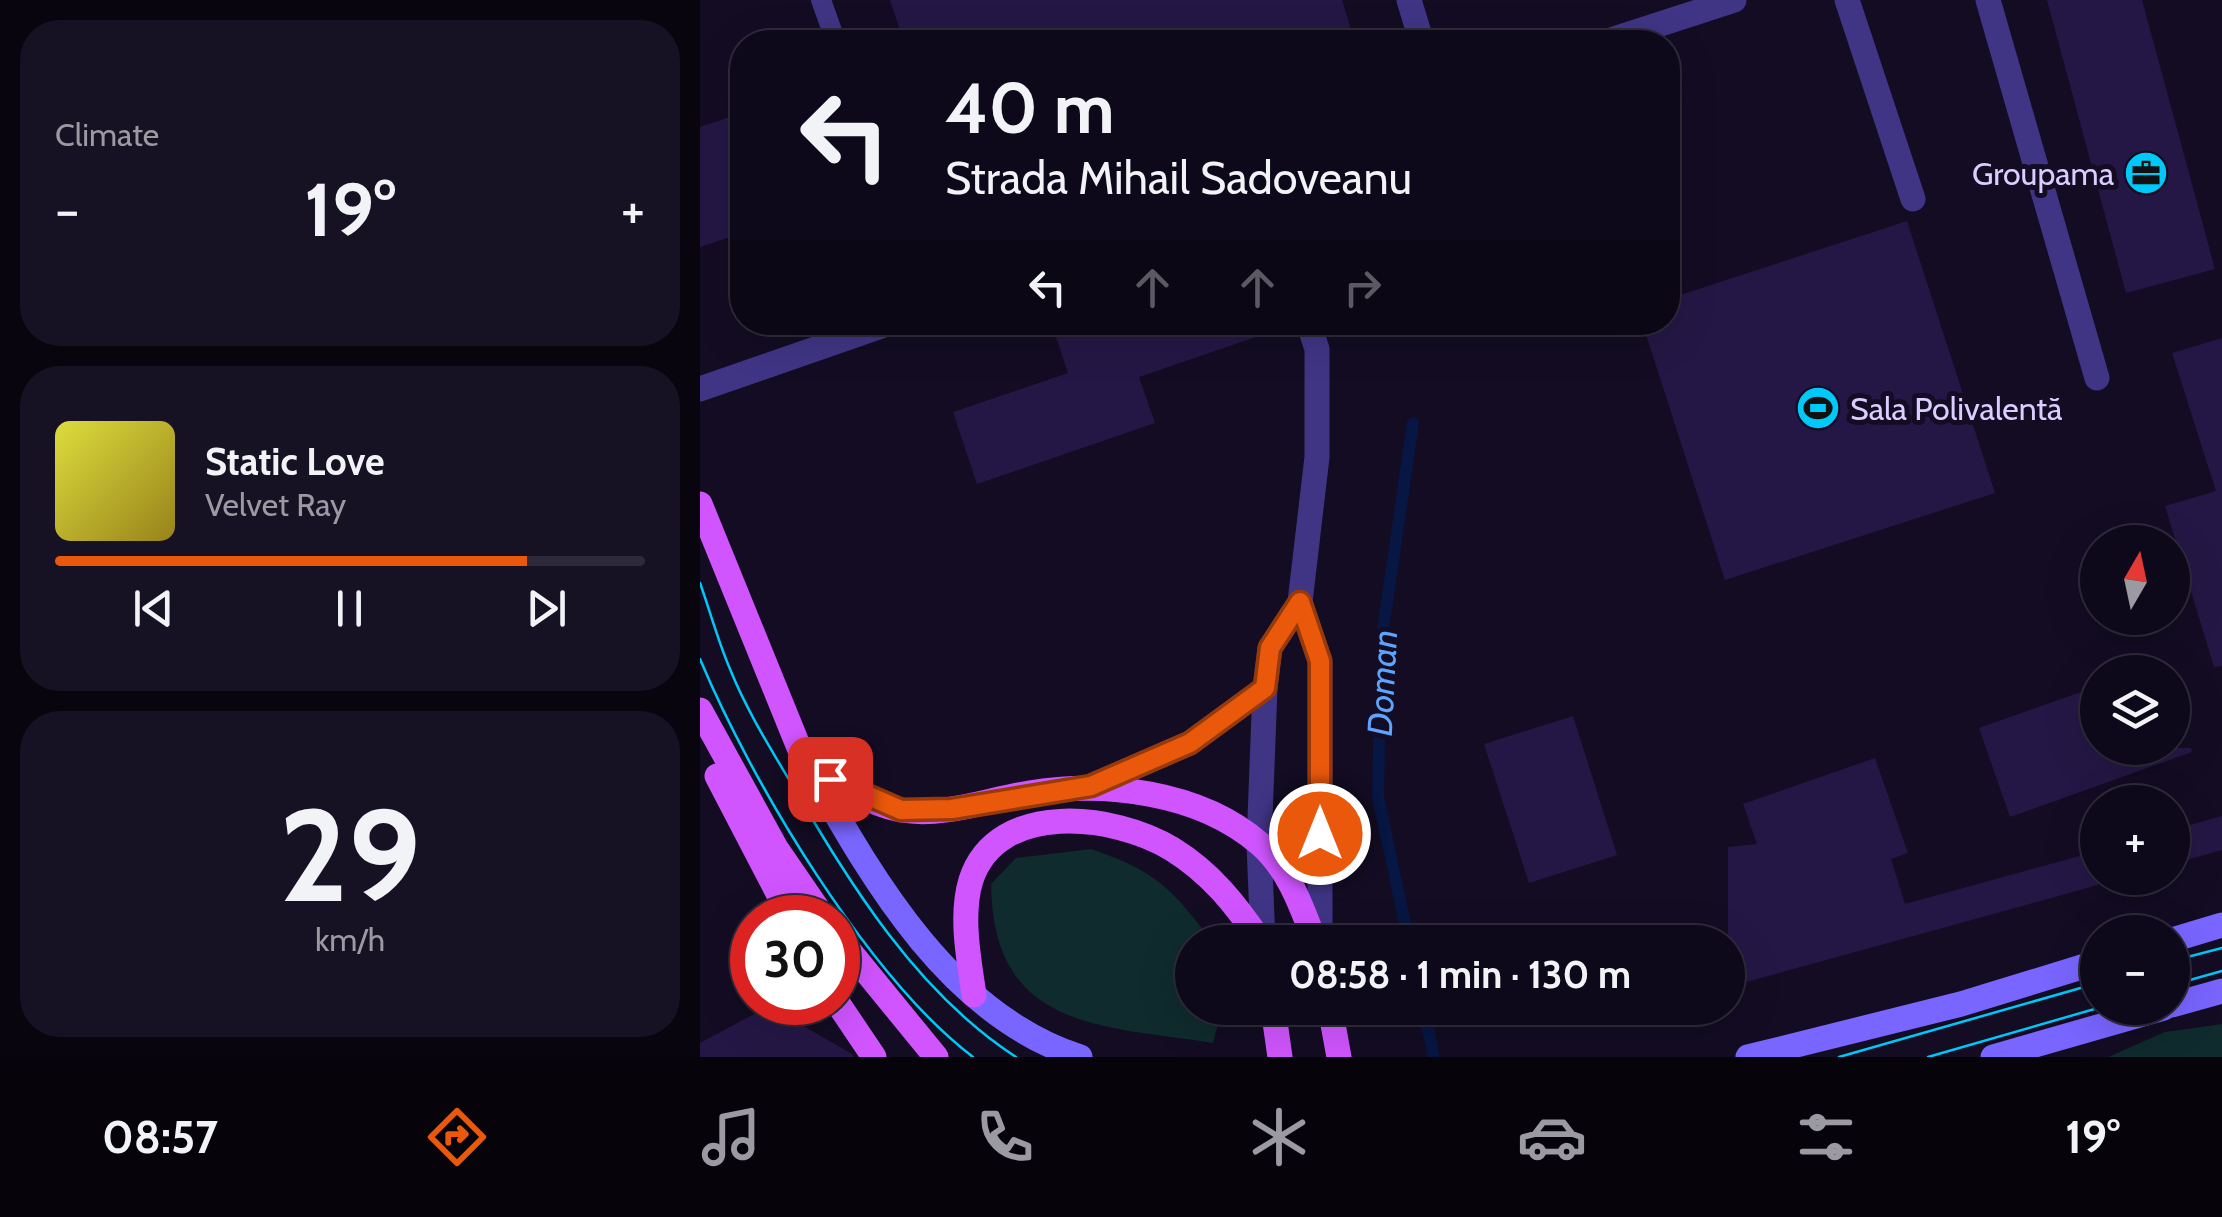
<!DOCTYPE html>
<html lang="en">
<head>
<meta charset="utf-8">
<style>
	:root { --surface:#0e091a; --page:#171223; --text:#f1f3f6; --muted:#9b9aa2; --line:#2e2a39; --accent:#ea580c }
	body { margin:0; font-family:Cabin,sans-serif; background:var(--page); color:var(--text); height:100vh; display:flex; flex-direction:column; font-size:38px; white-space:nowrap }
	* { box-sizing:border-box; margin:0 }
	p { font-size:32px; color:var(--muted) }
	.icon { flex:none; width:55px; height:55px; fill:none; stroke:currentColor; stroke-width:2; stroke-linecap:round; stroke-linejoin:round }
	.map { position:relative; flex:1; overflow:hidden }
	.panel { display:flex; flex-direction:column; gap:20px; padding:20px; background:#08050e; width:700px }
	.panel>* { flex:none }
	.top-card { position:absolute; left:30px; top:30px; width:950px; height:305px; border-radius:40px; box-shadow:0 10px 40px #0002,0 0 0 2px var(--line); background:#0e091a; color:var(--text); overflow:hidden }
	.needle { width:65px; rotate:9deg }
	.fabs { position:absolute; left:1380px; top:525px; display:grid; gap:20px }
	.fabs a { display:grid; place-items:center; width:110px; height:110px; border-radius:50%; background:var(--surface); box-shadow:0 10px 40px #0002,0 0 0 2px var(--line); font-size:50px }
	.speed { position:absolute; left:30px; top:895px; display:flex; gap:20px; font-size:50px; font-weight:700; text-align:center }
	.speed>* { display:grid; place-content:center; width:130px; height:130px; border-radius:50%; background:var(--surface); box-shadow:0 10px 40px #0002,0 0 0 2px var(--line); line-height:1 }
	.speed .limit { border:15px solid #d22; background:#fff; color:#111 }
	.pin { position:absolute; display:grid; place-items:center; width:85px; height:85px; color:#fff; margin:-42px; border-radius:20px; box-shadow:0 5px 15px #0006 }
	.me { position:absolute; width:110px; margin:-55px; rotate:0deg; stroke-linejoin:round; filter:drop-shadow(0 0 8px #0008) }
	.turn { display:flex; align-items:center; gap:35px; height:210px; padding:0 50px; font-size:45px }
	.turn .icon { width:130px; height:130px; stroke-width:2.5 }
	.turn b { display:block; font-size:70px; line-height:85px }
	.lanes { display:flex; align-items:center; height:95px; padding:0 50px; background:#0003; justify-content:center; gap:50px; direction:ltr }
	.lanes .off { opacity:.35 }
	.big { font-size:75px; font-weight:700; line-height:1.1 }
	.panel .widget { flex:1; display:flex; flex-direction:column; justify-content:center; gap:15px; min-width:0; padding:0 35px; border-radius:40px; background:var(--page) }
	.panel .dial { align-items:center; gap:0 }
	.dial b { font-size:130px; line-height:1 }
	.song { display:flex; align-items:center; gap:30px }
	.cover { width:120px; height:120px; border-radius:15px; background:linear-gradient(135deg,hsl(60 70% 55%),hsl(50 70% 35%)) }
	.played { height:10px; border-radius:5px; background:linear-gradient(90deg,var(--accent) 80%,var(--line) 80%) }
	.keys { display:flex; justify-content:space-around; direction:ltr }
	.heat { display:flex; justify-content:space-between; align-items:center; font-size:55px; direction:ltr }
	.trip { position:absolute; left:475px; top:925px; width:570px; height:100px; border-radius:50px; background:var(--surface); box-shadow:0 10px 40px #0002,0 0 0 2px var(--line); font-weight:700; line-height:100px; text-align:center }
	.tabs { display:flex; height:160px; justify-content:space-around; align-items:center; background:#06040a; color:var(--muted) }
	.tabs .icon { width:70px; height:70px }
	.tabs .current { color:var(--accent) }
	.tabs b { font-size:45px; color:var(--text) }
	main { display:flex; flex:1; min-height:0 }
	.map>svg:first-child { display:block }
</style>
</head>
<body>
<main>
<section class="panel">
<div class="widget"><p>Climate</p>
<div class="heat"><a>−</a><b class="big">19°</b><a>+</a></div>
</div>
<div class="widget">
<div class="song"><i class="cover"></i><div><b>Static Love</b><p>Velvet Ray</p></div></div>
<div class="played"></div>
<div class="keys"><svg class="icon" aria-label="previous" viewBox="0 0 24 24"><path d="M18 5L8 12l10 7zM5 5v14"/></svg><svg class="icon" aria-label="pause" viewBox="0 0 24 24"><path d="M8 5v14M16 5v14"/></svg><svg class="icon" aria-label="next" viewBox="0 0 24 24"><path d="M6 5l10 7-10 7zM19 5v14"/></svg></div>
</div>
<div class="widget dial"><b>29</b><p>km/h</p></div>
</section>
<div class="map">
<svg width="1522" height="1057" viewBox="0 0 1522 1057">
	<rect width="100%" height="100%" fill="#130c23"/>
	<!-- green -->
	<g fill="#0f2b2d">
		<path d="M 391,849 C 452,870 469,885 508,936 L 511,942 L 492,942 L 492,1008 L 522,1008 L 513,1043 C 399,1025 293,1030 291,884 L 316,858 Z"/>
		<path d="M 1522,1024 L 1522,1057 L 1408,1057 L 1465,1032 Z"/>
	</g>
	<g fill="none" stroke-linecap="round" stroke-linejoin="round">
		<!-- stream -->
		<g stroke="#071642" stroke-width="12">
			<path d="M 709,942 L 678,797 L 681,643 L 713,423"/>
			<path d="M 723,1008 L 734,1057"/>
		</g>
	</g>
	<!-- building -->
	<g fill="#251745">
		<path d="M 190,0 L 642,0 L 655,42 L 204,42 Z"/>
		<path d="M 1347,0 L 1442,0 L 1515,269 L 1426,293 Z"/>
		<path d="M 42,113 L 42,233 L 0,247 L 0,127 Z"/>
		<path d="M 1207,221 L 1295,493 L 1025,580 L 942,322 L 968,322 L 968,299 Z"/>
		<path d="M 351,322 L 581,322 L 582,328 L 439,377 L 455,423 L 277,484 L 253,412 L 368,373 Z"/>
		<path d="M 1522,338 L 1522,666 L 1514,667 L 1465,506 L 1516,491 L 1472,353 Z"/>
		<path d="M 1398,686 L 1398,748 L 1491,748 L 1492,752 L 1310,817 L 1279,728 Z"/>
		<path d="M 873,716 L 917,855 L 829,883 L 784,744 Z"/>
		<path d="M 1175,758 L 1208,853 L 1191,859 L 1205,904 L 1398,851 L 1398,885 L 1028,987 L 1028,847 L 1057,844 L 1043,804 Z"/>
		<path d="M 1522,816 L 1522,850 L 1472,864 L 1472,830 Z"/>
		<path d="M 69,1006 L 152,1054 L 154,1057 L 0,1057 L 0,1043 Z"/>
	</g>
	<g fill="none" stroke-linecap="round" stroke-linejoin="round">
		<!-- service -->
		<path stroke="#403585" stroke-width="20" d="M 121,0 L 136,42"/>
		<!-- pedestrian -->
		<g stroke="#403585" stroke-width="25">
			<path d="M 709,0 L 719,33"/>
			<path d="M 1147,0 L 1213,199"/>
			<path d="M 1288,0 L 1397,378"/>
			<path d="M 905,42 L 1034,0"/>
		</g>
		<!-- minor -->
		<g stroke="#403585" stroke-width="25">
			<path d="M 0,389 L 193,322"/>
			<path d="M 600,602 L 620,661 L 620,942"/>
			<path d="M 391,786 L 490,743 L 565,688"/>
			<path d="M 563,942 L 559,844 L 565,688 L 570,648 L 600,602 L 617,457 L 617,349 L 608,322"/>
		</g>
		<!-- secondary -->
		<g stroke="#7965ff" stroke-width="25">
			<path d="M 102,755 C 168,870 244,1013 380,1057"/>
			<path d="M 1472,940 L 1522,925"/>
			<path d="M 1472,1005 L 1522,991"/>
			<path d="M 1048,1057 L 1261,1004 L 1398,962"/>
			<path d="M 1293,1057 L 1464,1008"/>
		</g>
		<!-- primary -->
		<g stroke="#d055ff" stroke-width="25">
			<path d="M 0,504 L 102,755 C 130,779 164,803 201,810 C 244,817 287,800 329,793 C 404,781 499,791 560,844 C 589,869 602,908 615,942"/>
			<path d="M 0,710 L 76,848 L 124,918"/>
			<path d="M 17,776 L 91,918"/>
			<path d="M 138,937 L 236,1057"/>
			<path d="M 274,995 C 269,960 260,915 271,880 C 297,800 415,814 472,849 C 511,873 536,905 561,942"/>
			<path d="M 137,1002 L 174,1057"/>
			<path d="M 573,1008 L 580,1057"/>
			<path d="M 630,1008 L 639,1057"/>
		</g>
		<!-- tram -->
		<g stroke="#00c8f9" stroke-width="2.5">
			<path d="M 0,583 C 10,611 18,641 30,669 C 46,709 69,746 91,783 C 150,884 216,992 316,1057"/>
			<path d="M 0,659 C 52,783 167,976 273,1057"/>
			<path d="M 1472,961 L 1522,948"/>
			<path d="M 1472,985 L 1522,971"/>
			<path d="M 1139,1057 L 1398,983"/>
			<path d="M 1228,1057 L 1398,1008"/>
		</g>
	</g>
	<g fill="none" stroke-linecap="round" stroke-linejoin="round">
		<!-- route casing -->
		<g stroke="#983908" stroke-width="25">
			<path id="route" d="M 130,779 L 201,810 L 252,809 L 391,786 L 490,743 L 565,688 L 570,648 L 600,602 L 620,661 L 620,834"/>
		</g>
		<!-- route -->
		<use href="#route" stroke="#ea580c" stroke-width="18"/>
	</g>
	<!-- icons -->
	<defs>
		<g id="office-disc" transform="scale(2.25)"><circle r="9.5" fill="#00c8f9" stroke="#130c23"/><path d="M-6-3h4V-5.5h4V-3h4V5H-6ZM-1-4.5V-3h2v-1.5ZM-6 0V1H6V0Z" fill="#111"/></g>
		<g id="stadium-disc" transform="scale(2.25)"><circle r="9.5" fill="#00c8f9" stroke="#130c23"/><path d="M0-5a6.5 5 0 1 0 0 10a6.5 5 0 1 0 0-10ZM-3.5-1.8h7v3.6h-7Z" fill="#111"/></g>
	</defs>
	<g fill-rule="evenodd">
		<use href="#office-disc" x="1446" y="173"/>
		<use href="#stadium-disc" x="1118" y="408"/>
	</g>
	<g text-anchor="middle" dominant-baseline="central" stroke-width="10" stroke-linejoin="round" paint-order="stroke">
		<!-- poi labels -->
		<g font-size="32" fill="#d9ceff" stroke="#130c23" text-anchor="end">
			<text x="1414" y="173">Groupama</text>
			<text x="1150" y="408" text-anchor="start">Sala Polivalentă</text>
		</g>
		<!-- water labels -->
		<g font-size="35" font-style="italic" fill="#5ca4ff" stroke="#130c23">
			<text transform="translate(682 683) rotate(-87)">Doman</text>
		</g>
	</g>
</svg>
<div class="fabs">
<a><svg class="needle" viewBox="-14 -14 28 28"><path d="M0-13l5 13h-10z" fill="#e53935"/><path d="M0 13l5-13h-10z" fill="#9b9aa2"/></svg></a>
<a><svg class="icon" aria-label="layers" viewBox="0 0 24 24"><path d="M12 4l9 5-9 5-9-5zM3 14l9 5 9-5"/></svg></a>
<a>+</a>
<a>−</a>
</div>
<div class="speed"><div class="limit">30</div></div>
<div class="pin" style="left:130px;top:779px;background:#d93025"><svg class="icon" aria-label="arrive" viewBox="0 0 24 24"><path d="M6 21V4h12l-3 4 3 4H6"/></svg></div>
<svg class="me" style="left:620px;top:834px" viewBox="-20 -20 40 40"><circle r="17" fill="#ea580c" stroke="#fff" stroke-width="3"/><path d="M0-11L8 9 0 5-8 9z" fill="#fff"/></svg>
<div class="trip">08:58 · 1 min · 130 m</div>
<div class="top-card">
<div class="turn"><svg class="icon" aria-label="left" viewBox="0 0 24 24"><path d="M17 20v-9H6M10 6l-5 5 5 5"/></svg><div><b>40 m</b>Strada Mihail Sadoveanu</div></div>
<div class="lanes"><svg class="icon" aria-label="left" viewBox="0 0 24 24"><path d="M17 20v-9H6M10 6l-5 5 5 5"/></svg><svg class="icon off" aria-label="ahead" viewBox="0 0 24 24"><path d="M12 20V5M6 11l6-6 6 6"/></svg><svg class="icon off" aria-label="ahead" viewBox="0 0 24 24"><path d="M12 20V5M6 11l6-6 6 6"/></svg><svg class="icon off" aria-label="right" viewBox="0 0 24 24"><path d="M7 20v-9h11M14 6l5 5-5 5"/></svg></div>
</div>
</div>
</main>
<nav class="tabs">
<b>08:57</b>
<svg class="icon current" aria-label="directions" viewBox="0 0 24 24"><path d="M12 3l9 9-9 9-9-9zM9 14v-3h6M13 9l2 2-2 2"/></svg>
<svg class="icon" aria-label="music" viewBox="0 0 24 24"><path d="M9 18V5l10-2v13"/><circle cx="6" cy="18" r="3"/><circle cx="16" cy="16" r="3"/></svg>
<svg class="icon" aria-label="phone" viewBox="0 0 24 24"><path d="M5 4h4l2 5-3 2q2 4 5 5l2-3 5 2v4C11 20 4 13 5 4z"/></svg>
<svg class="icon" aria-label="climate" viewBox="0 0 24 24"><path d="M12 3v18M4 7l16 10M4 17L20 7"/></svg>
<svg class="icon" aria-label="car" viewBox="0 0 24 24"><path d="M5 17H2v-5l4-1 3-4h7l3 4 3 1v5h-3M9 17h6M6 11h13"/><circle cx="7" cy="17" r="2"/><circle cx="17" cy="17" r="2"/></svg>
<svg class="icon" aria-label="filters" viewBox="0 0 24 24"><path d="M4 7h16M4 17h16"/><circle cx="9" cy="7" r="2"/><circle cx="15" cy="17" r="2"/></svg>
<b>19°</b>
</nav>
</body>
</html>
